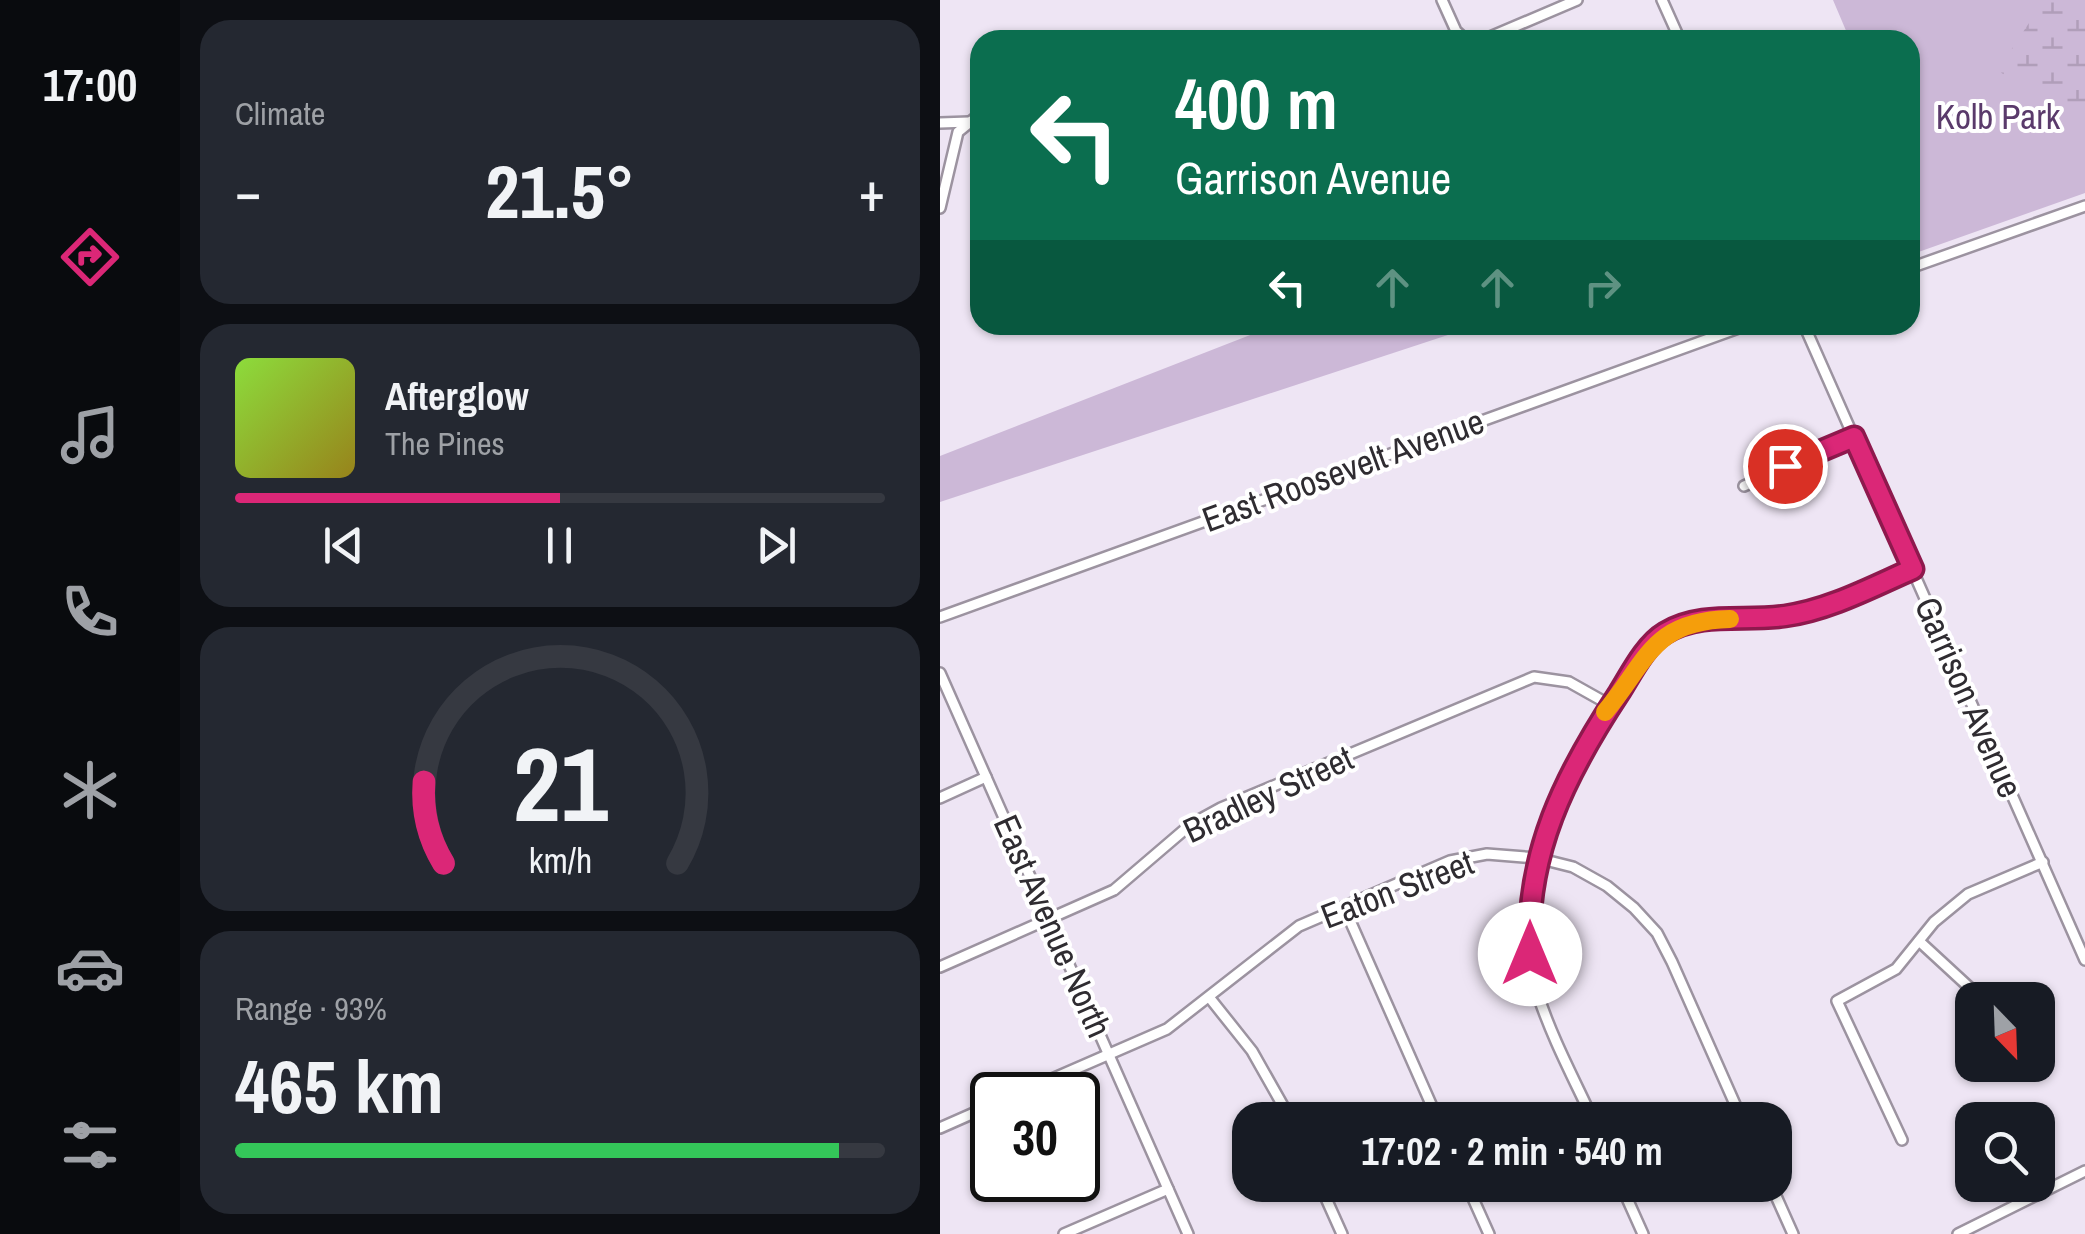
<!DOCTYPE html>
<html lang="en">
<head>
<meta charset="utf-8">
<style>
	:root { --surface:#171b24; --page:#242831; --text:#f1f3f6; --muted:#9ea1a6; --line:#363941; --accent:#db2777 }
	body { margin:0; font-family:"Archivo Narrow",sans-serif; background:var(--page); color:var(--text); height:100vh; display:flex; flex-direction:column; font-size:38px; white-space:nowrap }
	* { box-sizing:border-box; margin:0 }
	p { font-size:32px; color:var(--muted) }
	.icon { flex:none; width:55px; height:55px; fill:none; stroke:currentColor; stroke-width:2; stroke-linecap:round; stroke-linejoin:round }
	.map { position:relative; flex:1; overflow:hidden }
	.sheet { display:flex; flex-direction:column; gap:20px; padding:20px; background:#0d0f14; width:760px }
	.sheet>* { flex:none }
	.hud { position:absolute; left:30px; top:30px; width:950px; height:305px; border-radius:30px; box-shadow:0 2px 8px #0004; background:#0b6e4f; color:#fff; overflow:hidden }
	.needle { width:65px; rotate:157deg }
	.buttons { position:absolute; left:1015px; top:982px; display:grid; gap:20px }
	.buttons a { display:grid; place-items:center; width:100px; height:100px; border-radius:20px; background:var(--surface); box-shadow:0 2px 8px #0004; font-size:50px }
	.speed { position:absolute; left:30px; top:1072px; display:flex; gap:20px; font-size:50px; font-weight:700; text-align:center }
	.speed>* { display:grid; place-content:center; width:130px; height:130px; border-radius:50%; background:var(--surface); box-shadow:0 2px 8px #0004; line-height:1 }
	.speed .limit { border:5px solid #111; border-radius:15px; background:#fff; color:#111 }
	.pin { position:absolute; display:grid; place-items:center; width:85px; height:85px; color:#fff; margin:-42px; border:5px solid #fff; border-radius:50%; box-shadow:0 2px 10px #0007 }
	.me { position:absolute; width:110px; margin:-55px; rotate:0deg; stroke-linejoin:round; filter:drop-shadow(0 0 8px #0008) }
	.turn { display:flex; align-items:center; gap:35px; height:210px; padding:0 40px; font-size:45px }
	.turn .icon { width:130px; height:130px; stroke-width:2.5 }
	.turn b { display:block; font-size:70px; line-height:85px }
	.lanes { display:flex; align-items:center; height:95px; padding:0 40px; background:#0003; justify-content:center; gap:50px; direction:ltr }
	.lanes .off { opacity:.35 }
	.big { font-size:75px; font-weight:700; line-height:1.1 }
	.sheet .card { flex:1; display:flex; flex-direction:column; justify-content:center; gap:15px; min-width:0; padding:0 35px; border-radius:30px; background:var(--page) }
	.sheet .dial { align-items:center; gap:0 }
	.dial svg { height:260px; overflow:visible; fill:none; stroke:var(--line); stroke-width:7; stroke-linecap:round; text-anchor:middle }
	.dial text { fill:var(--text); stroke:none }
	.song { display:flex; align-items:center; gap:30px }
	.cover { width:120px; height:120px; border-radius:15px; background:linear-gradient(135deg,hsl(90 70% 55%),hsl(50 70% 35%)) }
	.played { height:10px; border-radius:5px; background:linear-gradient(90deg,var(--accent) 50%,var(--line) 50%) }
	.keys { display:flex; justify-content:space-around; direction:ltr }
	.heat { display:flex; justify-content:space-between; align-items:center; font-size:55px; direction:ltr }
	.charge { height:15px; border-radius:8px; background:linear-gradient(90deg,#34c759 93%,var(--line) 0) }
	.trip { position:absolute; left:292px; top:1102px; width:560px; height:100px; border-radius:30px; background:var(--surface); box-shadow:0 2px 8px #0004; font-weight:700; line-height:100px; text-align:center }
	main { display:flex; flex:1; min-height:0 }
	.menu { display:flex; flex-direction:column; width:180px; justify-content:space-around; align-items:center; background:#090b0e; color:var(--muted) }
	.menu .icon { width:70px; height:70px }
	.menu .on { color:var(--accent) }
	.menu b { font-size:45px; color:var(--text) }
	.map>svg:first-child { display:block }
</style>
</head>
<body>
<main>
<nav class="menu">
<b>17:00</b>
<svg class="icon on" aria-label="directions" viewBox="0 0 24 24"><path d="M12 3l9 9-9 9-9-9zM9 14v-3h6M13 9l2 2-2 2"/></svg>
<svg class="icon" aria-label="music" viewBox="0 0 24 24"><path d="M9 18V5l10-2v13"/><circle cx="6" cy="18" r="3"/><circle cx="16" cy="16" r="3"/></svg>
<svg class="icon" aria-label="phone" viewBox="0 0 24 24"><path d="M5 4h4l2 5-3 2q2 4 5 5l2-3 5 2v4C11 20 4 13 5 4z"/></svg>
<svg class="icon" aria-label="climate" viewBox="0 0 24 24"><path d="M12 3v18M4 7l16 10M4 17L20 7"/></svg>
<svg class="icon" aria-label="car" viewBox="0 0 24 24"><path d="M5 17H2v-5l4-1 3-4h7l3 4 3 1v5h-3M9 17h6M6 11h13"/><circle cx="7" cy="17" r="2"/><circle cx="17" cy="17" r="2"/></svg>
<svg class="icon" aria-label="filters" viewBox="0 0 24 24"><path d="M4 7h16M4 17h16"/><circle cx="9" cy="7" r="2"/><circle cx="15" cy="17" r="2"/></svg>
</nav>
<section class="sheet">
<div class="card"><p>Climate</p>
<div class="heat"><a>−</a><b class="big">21.5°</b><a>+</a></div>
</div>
<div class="card">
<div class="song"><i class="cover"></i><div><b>Afterglow</b><p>The Pines</p></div></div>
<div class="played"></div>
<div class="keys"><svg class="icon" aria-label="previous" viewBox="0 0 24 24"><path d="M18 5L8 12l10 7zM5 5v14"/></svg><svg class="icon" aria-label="pause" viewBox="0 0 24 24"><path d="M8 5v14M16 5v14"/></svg><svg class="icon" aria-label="next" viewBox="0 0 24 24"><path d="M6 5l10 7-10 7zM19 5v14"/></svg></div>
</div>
<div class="card dial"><svg viewBox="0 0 100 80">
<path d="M14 69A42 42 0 1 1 86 69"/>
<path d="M14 69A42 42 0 0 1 8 44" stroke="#db2777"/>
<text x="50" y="56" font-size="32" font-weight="700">21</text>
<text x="50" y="72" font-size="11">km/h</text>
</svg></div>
<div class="card"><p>Range · 93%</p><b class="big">465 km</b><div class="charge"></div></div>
</section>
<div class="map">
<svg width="1145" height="1234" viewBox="0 0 1145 1234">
	<defs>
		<pattern id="wetland-marsh" width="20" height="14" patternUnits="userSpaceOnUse" patternTransform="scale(2.5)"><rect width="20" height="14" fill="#ccb8d7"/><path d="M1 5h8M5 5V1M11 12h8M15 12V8" fill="none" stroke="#b09eb9"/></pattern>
	</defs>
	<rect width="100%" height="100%" fill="#eee5f4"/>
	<!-- green -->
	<g fill="#ccb8d7">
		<path d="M 893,0 L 1145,0 L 1145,193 L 970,255 L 970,40 L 910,40 Z"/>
		<path d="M 336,325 L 514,325 L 517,332 L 0,502 L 0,456 Z"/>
	</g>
	<!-- wetland -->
	<path fill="url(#wetland-marsh)" d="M 1088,0 L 1145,0 L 1145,112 L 1057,71 L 1095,14 Z"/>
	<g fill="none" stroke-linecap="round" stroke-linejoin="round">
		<!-- minor casing -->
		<g stroke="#9c93a0" stroke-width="14">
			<g id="minor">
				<path d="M 502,0 L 516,31 L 526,40"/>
				<path d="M 722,0 L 740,40"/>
				<path d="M 543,40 L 637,0"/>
				<path d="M 0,123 L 29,122"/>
				<path d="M 0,208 L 18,132 L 40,114"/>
				<path d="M 970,268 L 1145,206"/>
				<path d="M 864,325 L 1145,960"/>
				<path d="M 804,486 L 913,437"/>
				<path d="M 0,617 L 807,325"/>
				<path d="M 0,673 L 248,1234"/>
				<path d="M 0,798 L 46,777"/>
				<path d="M 404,907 L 498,1120"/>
				<path d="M 979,941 L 1043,1000"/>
				<path d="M 0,967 L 174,890 L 250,825 L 281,808 L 594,677 L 629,682 L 670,705"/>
				<path d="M 269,997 L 312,1051 L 351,1120"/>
				<path d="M 75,1095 L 227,1029 L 359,926 L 510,861 L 547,854 L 597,858 L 633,867 L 667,886 L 694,908 L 717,933 L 732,962 L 802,1120"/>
				<path d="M 653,1120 C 634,1079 612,1038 598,995 C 566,894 614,784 671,704 C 687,681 702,646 727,632 C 764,612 806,623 846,616 C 890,609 932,586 973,569"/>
				<path d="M 0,1128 L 52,1105"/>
				<path d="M 962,1140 L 897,1001 L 956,969 L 994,922 L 1028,894 L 1103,862"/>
				<path d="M 380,1185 L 402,1234"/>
				<path d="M 527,1185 L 549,1234"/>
				<path d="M 681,1185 L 703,1234"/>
				<path d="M 831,1185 L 853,1234"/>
				<path d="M 124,1234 L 228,1189"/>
				<path d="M 1018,1234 L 1145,1171"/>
			</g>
		</g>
		<!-- minor -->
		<use href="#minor" stroke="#fff" stroke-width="9"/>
	</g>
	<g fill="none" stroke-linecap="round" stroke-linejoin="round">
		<!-- route casing -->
		<g stroke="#8e194d" stroke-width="25">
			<path id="route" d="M 590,954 C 585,854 625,775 679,693 C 691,674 705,645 725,633 C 761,611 805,622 845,616 C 889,610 932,587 973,569 L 914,437 L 845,466"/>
		</g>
		<!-- route -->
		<use href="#route" stroke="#db2777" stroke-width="18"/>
		<!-- slow -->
		<path stroke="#f59e0b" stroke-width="18" d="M 665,712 C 708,660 712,621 790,619"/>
	</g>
	<g text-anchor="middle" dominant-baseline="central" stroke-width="8" stroke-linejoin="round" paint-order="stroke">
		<!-- park labels -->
		<g font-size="35" fill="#5a3a6b" stroke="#fff">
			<text x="1058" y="116">Kolb Park</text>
		</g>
		<!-- street labels -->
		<g font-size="35" fill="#2f2c31" stroke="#fff">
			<text transform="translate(403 470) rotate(-20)">East Roosevelt Avenue</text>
			<text transform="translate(1029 697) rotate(66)">Garrison Avenue</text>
			<text transform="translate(328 794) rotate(-25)">Bradley Street</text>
			<text transform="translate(457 889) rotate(-21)">Eaton Street</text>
			<text transform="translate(113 926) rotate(66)">East Avenue North</text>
		</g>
	</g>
</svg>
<div class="buttons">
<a><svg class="needle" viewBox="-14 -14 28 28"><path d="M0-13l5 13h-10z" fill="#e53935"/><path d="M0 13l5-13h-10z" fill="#9ea1a6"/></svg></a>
<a><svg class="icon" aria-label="search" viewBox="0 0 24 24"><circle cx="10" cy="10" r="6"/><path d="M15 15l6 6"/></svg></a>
</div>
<div class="speed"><div class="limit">30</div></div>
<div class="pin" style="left:845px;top:466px;background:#d93025"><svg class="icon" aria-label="arrive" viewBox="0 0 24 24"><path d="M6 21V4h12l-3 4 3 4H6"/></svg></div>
<svg class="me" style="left:590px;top:954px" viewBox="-20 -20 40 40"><circle r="19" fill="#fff"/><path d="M0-13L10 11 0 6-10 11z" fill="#db2777"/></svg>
<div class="trip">17:02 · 2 min · 540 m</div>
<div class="hud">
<div class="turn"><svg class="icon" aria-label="left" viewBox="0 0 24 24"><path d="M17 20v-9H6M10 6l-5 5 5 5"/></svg><div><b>400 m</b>Garrison Avenue</div></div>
<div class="lanes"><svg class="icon" aria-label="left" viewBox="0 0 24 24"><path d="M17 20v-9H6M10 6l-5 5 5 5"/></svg><svg class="icon off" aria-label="ahead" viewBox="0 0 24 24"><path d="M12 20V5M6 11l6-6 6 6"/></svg><svg class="icon off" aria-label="ahead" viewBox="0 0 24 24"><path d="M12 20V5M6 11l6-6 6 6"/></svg><svg class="icon off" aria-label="right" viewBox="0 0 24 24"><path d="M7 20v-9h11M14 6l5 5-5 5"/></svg></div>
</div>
</div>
</main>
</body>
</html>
